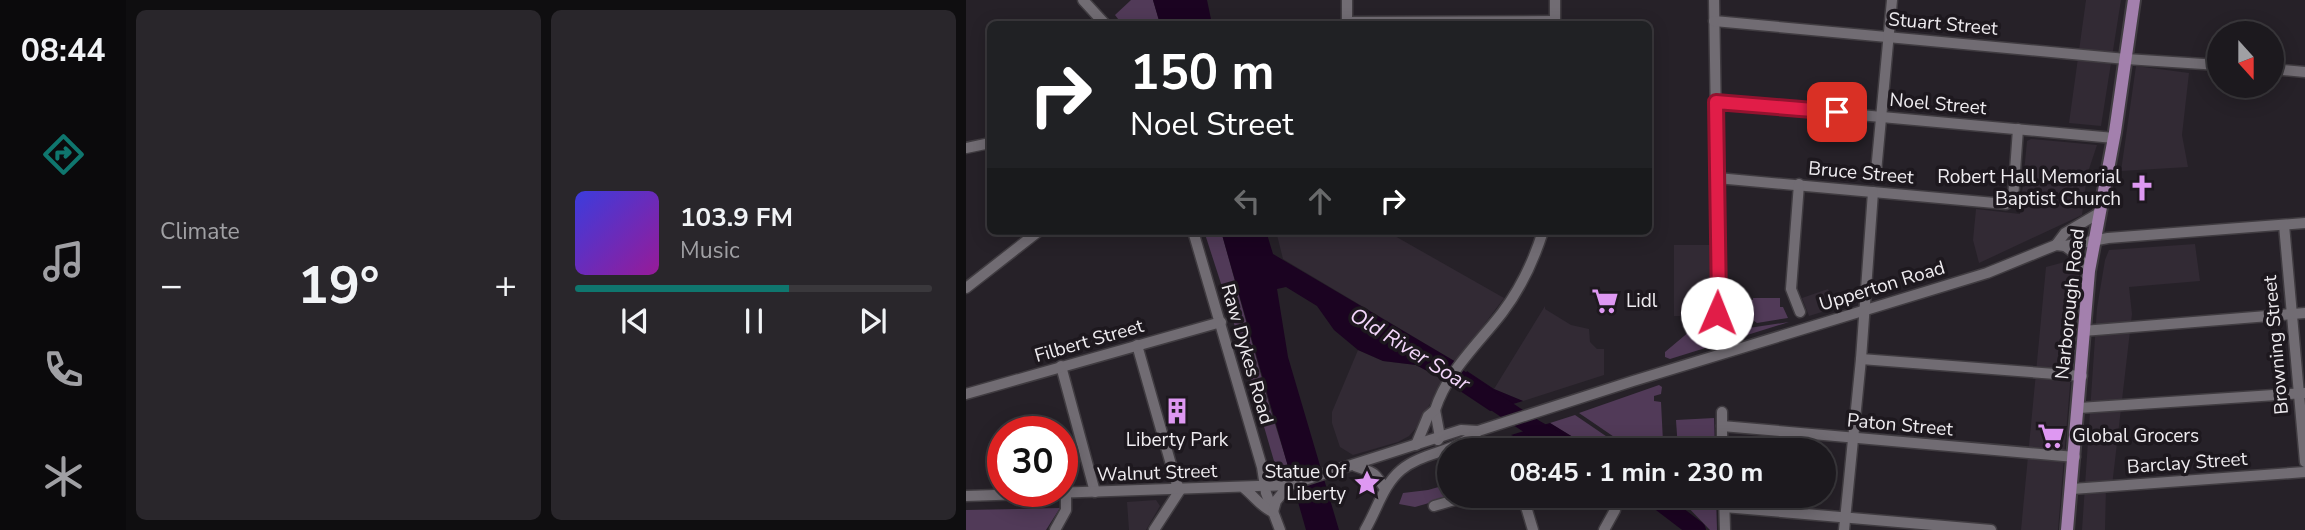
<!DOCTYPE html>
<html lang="en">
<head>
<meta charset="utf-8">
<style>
	:root { --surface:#1c191e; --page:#29262b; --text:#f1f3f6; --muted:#a0a0a4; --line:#3a383c; --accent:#0f766e }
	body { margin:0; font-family:"Nunito Sans",sans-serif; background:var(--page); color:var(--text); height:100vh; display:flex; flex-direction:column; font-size:26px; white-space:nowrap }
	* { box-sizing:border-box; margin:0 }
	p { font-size:23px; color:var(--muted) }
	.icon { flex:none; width:38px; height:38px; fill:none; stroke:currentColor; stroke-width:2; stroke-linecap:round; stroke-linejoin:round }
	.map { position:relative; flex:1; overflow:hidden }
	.drawer { display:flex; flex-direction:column; gap:10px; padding:10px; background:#0f0e10; width:840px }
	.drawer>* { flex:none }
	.hud { position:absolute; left:21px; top:21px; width:665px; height:214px; border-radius:10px; box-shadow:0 4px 18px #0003,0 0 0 2px var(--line); background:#202124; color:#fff; overflow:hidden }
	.needle { width:46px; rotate:159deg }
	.controls { position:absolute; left:1241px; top:21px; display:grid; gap:14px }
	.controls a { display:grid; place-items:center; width:77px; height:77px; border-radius:50%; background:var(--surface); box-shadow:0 4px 18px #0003,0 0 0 2px var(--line); font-size:35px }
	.speed { position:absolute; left:21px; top:416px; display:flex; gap:14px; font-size:35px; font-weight:700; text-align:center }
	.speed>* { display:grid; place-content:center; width:91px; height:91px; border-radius:50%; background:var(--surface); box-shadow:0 4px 18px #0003,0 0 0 2px var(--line); line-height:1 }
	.speed .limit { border:10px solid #d22; background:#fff; color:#111 }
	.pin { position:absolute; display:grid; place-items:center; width:60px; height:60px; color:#fff; margin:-30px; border-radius:14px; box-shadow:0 4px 10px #0006 }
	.me { position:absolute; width:77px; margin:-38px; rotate:1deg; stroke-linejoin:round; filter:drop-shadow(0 0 5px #0008) }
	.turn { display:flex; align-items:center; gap:24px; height:147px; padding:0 28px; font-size:32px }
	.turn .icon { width:91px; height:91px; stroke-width:2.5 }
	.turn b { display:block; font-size:49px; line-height:60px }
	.lanes { display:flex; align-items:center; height:66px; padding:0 28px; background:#0003; justify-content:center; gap:35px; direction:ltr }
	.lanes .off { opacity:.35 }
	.big { font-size:52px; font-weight:700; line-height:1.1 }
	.drawer .card { flex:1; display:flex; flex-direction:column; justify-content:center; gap:10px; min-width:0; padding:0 24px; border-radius:10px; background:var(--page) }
	.song { display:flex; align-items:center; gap:21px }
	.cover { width:84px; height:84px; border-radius:10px; background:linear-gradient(135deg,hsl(240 70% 55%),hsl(300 70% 35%)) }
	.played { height:7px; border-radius:4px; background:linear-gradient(90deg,var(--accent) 60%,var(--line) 60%) }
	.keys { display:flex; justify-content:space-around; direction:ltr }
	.heat { display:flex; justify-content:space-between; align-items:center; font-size:38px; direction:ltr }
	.drawer .tiles { flex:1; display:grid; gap:10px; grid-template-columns:repeat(2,1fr) }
	.trip { position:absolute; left:471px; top:438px; width:399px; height:70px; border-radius:35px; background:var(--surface); box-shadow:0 4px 18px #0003,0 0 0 2px var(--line); font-weight:700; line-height:70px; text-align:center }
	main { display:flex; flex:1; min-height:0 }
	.menu { display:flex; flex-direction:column; width:126px; justify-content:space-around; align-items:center; background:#0b0a0c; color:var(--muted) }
	.menu .icon { width:49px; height:49px }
	.menu .active { color:var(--accent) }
	.menu b { font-size:32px; color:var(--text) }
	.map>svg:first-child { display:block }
</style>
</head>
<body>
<main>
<nav class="menu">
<b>08:44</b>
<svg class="icon active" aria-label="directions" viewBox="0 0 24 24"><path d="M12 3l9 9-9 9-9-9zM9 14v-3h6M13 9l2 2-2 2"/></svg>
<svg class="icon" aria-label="music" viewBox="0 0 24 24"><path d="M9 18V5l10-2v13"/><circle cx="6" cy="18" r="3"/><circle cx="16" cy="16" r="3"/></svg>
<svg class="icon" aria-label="phone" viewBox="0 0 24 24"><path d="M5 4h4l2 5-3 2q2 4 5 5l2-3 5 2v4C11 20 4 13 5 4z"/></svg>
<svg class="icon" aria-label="climate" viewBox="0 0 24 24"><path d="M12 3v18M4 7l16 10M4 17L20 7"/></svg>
</nav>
<section class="drawer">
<div class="tiles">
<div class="card"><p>Climate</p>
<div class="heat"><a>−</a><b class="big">19°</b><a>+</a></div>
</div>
<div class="card">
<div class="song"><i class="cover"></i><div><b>103.9 FM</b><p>Music</p></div></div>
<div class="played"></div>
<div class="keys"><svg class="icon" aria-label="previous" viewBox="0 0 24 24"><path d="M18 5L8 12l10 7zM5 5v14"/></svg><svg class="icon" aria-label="pause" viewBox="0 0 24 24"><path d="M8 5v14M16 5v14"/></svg><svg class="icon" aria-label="next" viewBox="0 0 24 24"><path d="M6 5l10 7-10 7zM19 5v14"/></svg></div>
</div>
</div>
</section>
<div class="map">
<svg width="1339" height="530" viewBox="0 0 1339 530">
	<rect width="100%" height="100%" fill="#262128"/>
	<!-- built -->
	<g fill="#322a34">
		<path d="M 1120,0 L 1155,0 L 1135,126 L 1103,123 Z"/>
		<path d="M 1170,66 L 1223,73 L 1216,135 L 1222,167 L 1155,171 Z"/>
		<path d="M 1065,139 L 1131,145 L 1121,175 L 1116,215 L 1013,263 L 1007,240 L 1010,209 L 1054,214 L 1061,141 Z"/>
		<path d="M 310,231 L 420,231 L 538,298 L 490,362 L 317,259 Z"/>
		<path d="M 1229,244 L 1234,281 L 1163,287 L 1166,314 L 1146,486 L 1140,487 L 1139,530 L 1116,530 L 1131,308 L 1139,260 L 1143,250 Z"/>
		<rect x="708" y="245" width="39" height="71"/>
		<path d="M 1106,260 L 1111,260 L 1114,264 L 1092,530 L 1055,530 L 1080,267 Z"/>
		<path d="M 862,289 L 864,294 L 892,295 L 891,301 L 843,316 L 836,298 Z"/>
		<path d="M 579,306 L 579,309 L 605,325 L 623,329 L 624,342 L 631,349 L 638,349 L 638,375 L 557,401 L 528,389 Z"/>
		<path d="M 392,350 L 417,361 L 450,365 L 478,380 L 450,428 L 443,436 L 432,442 L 387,455 L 374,447 L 366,423 L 366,412 Z"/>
		<path d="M 190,500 L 194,506 L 180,530 L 163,530 L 161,502 Z"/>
	</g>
	<!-- green -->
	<g fill="#513a58">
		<path d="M 165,0 L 187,0 L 194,24 L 156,24 L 149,15 Z"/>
		<path d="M 238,231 L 255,231 L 305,411 L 323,469 L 316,472 L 310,468 L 270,330 Z"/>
		<path d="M 787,298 L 814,298 L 814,307 L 817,307 L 822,318 L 791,323 L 783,317 L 762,315 L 770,310 L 769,301 L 787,300 Z"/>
		<path d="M 823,322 L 704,359 L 699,357 L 699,352 L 724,331 L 763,331 Z"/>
		<path d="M 693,385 L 696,387 L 695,394 L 688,396 L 688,401 L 695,402 L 697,442 L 657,443 L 613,413 Z"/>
		<path d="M 609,415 L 656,447 L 685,450 L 628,450 L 584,423 Z"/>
		<path d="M 748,418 L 749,450 L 712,450 L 710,420 Z"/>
		<path d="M 483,484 L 483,495 L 491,495 L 449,507 L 433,504 L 437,493 L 462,490 Z"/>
		<path d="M 714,495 L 750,495 L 751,530 L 744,530 L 714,499 Z"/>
		<path d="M 94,508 L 80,530 L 0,530 L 0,510 Z"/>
	</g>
	<!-- water -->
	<g fill="#1b0321">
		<path d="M 187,0 L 241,0 L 246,24 L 194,24 Z"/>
		<path d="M 255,231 L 300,231 L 307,254 L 490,362 L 478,380 L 450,365 L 417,361 L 392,350 L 368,330 L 351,306 L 320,287 L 311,289 L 322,357 L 373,530 L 340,530 Z"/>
		<path d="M 501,371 L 528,389 L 557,401 L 524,411 L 491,389 Z"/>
		<path d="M 584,423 L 628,450 L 578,450 L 545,435 Z"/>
	</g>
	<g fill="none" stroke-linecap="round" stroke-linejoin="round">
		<!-- river -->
		<g stroke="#1b0321" stroke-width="18">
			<path d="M 473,365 L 568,428 L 607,450"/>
			<path d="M 685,495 L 731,530"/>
		</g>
		<!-- minor casing -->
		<g stroke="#403c41" stroke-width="13">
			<g id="minor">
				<path d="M 117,0 L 139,24"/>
				<path d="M 748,0 L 753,304 L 751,313"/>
				<path d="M 748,21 L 1160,59 L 1253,65"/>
				<path d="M 381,22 L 589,21"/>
				<path d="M 381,24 L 381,0"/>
				<path d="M 589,24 L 589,0"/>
				<path d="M 1306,69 L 1339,72"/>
				<path d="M 750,102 L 1148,138"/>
				<path d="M 0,148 L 24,143"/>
				<path d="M 910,172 L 926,0"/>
				<path d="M 751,178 L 1040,204 L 1047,199 L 1052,129"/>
				<path d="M 833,184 L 825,289 L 834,312"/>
				<path d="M 1318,225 L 1339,462"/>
				<path d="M 227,231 L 296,467 L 300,493 L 314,530"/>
				<path d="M 1090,245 L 1099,233 L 1133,213"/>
				<path d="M 1099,246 L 1111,255 L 1123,271"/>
				<path d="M 0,288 L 73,231"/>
				<path d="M 1117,331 L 1339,313"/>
				<path d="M 171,345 L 210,482 L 214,490 L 188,530"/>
				<path d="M 895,359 L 1116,376"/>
				<path d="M 95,366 L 129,492"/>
				<path d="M 0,394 L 255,322"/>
				<path d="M 1113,408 L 1339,393"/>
				<path d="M 469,410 L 474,437 L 472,440"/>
				<path d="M 756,412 L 756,450"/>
				<path d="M 756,426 L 1109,457"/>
				<path d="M 450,445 L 462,416 L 469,410 C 481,372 512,344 536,313 C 555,288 568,260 577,231"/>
				<path d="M 389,466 C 408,473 408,471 419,489"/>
				<path d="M 278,488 C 288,496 295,507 307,512"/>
				<path d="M 1106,489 L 1339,472"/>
				<path d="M 548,495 L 558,500 L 567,530"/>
				<path d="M 758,495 L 759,530"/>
				<path d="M 0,496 L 323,485 L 495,430 L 512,431 L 667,381 L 1021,273 L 1090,245 L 1099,246 L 1142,238 L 1339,223"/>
				<path d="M 468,506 L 506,495"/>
				<path d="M 758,507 L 1025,530"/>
				<path d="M 307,512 L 310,501 L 323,485"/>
				<path d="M 89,530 L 100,510 L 100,493"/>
				<path d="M 399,530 C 411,510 417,485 435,470 C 458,451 490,453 512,431"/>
				<path d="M 638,530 L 649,510"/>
				<path d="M 878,530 L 895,359 L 907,192"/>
			</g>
		</g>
		<!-- major casing -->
		<g stroke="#403c41" stroke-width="16">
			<path id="major" d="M 1101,530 L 1123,271 L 1149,132 L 1168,0"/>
		</g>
		<!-- minor -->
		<use href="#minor" stroke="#716c73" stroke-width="10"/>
		<!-- major -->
		<use href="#major" stroke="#a380ad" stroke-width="12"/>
	</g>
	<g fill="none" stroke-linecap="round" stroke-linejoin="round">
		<!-- route casing -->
		<g stroke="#92132f" stroke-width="18">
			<path id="route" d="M 751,313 L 753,304 L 750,102 L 871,112"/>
		</g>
		<!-- route -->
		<use href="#route" stroke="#e11d48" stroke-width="12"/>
	</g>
	<!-- icons -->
	<defs>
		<g id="church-bare" transform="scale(2.1)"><path d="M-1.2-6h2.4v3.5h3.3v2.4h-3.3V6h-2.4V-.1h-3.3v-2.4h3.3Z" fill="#de98f2" stroke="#1d181e" stroke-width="2.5" paint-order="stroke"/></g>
		<g id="supermarket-bare" transform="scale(2.1)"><path d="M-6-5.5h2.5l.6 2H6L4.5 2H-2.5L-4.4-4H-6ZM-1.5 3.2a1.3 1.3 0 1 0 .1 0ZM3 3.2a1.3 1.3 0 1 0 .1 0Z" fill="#de98f2" stroke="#1d181e" stroke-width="2.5" paint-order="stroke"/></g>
		<g id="building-bare" transform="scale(2.1)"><path d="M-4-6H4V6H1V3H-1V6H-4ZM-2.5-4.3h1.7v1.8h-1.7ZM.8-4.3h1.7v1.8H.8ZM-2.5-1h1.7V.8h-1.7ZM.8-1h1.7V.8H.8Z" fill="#de98f2" stroke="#1d181e" stroke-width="2.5" paint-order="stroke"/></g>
		<g id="sight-bare" transform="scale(2.1)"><path d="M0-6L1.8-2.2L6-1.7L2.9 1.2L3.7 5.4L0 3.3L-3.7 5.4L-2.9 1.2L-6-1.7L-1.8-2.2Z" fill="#de98f2" stroke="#1d181e" stroke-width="2.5" paint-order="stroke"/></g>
	</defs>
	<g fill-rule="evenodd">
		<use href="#church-bare" x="1176" y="188"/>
		<use href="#supermarket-bare" x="639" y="301"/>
		<use href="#building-bare" x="211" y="411"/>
		<use href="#supermarket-bare" x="1085" y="436"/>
		<use href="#sight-bare" x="401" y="483"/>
	</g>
	<g text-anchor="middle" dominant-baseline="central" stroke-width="7" stroke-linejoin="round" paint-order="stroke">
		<!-- street labels -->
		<g font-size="19" fill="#efecf0" stroke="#1d181e">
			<text transform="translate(977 24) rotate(5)">Stuart Street</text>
			<text transform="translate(972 104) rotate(5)">Noel Street</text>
			<text transform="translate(895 173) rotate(5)">Bruce Street</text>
			<text transform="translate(916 286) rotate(-17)">Upperton Road</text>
			<text transform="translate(1104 304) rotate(-84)">Narborough Road</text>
			<text transform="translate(123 341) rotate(-16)">Filbert Street</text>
			<text transform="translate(1310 345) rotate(-95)">Browning Street</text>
			<text transform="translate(281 354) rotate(74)">Raw Dykes Road</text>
			<text transform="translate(934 425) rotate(5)">Paton Street</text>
			<text transform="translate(1221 463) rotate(-4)">Barclay Street</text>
			<text transform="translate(191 473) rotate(-2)">Walnut Street</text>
		</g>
		<!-- poi labels -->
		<g font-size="19" fill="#efecf0" stroke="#1d181e" text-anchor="end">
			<text x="1155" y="177">Robert Hall Memorial<tspan x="1155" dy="22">Baptist Church</tspan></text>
			<text x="660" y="301" text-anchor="start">Lidl</text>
			<text x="1106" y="436" text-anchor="start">Global Grocers</text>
			<text x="211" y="440" text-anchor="middle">Liberty Park</text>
			<text x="380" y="472">Statue Of<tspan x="380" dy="22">Liberty</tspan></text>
		</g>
		<!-- water labels -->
		<g font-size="21" font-style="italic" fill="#f4d7fc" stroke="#1d181e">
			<text transform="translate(444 349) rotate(32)">Old River Soar</text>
		</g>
	</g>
</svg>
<div class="controls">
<a><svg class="needle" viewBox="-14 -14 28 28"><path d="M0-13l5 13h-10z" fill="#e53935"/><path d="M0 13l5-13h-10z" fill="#a0a0a4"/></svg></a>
</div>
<div class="speed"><div class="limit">30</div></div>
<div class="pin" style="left:871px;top:112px;background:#d93025"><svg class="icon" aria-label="arrive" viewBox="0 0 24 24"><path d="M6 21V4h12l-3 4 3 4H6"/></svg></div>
<svg class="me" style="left:751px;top:313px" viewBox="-20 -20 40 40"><circle r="19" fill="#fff"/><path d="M0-13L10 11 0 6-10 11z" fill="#e11d48"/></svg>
<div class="trip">08:45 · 1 min · 230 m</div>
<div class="hud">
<div class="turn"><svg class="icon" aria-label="right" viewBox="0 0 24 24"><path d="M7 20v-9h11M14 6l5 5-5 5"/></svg><div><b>150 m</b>Noel Street</div></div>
<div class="lanes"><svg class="icon off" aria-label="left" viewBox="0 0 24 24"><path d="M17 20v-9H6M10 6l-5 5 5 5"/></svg><svg class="icon off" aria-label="ahead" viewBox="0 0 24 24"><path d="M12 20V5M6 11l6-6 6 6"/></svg><svg class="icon" aria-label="right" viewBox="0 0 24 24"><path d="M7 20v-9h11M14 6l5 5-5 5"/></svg></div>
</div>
</div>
</main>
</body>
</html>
